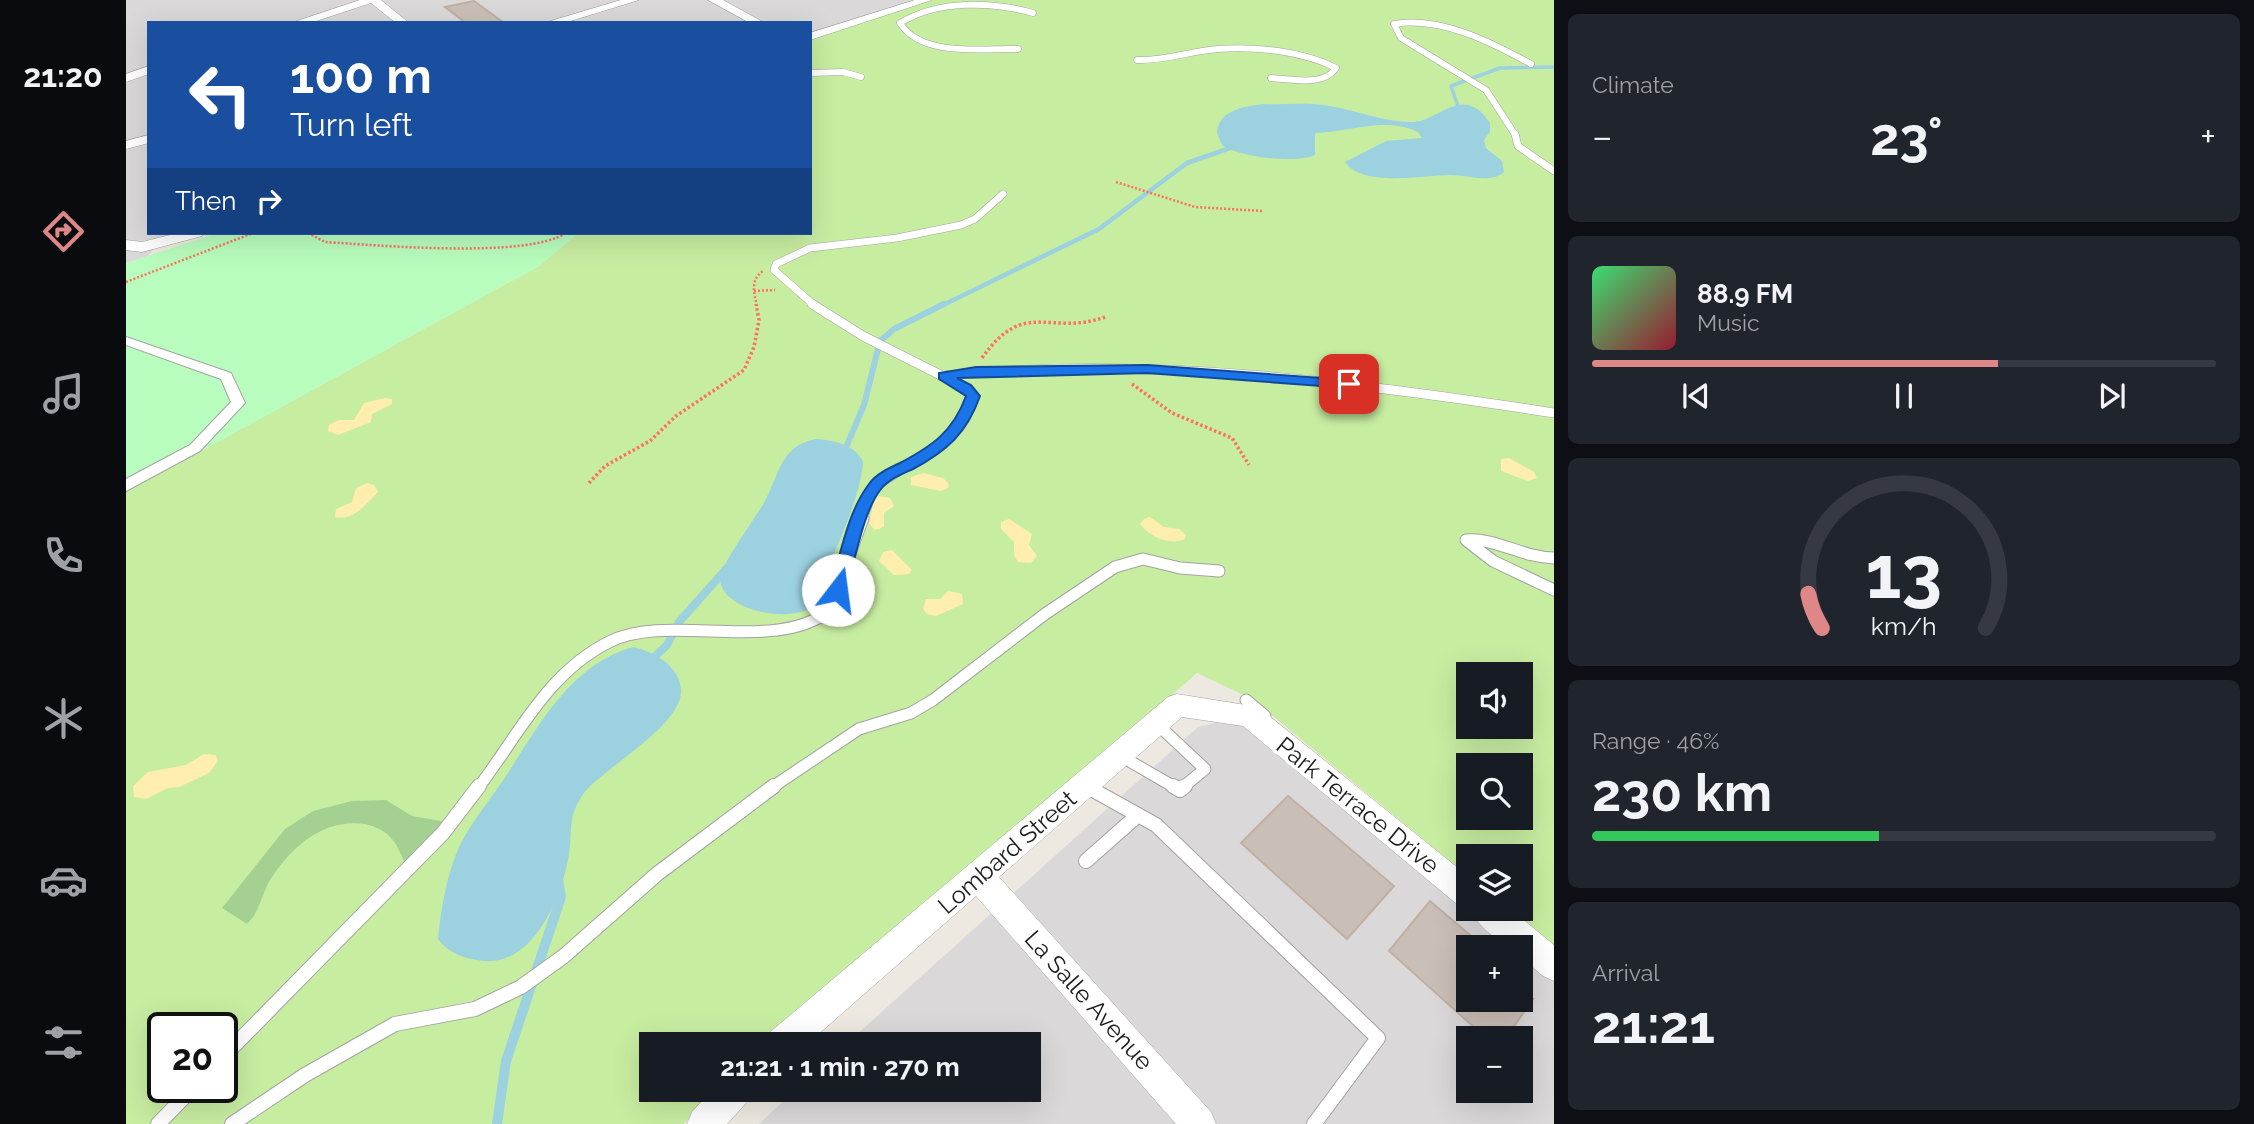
<!DOCTYPE html>
<html lang="en">
<head>
<meta charset="utf-8">
<style>
	:root { --surface:#171b24; --page:#20242c; --text:#f1f3f6; --muted:#9ea1a6; --line:#363941; --accent:#de8688 }
	body { margin:0; font-family:Raleway,sans-serif; background:var(--page); color:var(--text); height:100vh; display:flex; flex-direction:column; font-size:26px; white-space:nowrap }
	* { box-sizing:border-box; margin:0 }
	p { font-size:23px; color:var(--muted) }
	.icon { flex:none; width:38px; height:38px; fill:none; stroke:currentColor; stroke-width:2; stroke-linecap:round; stroke-linejoin:round }
	.map { position:relative; flex:1; overflow:hidden }
	.side { display:flex; flex-direction:column; gap:14px; padding:14px; background:#0d0f14; width:700px }
	.side>* { flex:none }
	.banner { position:absolute; left:21px; top:21px; width:665px; height:214px; border-radius:0px; box-shadow:0 7px 28px #0002; background:#1a4fa0; color:#fff; overflow:hidden }
	.tools { position:absolute; left:1330px; top:662px; display:grid; gap:14px }
	.tools a { display:grid; place-items:center; width:77px; height:77px; border-radius:0px; background:var(--surface); box-shadow:0 7px 28px #0002; font-size:35px }
	.speed { position:absolute; left:21px; top:1012px; display:flex; gap:14px; font-size:35px; font-weight:700; text-align:center }
	.speed>* { display:grid; place-content:center; width:91px; height:91px; border-radius:50%; background:var(--surface); box-shadow:0 7px 28px #0002; line-height:1 }
	.speed .limit { border:4px solid #111; border-radius:10px; background:#fff; color:#111 }
	.pin { position:absolute; display:grid; place-items:center; width:60px; height:60px; color:#fff; margin:-30px; border-radius:14px; box-shadow:0 4px 10px #0006 }
	.me { position:absolute; width:77px; margin:-38px; rotate:15deg; stroke-linejoin:round; filter:drop-shadow(0 0 5px #0008) }
	.turn { display:flex; align-items:center; gap:24px; height:147px; padding:0 28px; font-size:32px }
	.turn .icon { width:91px; height:91px; stroke-width:2.5 }
	.turn b { display:block; font-size:49px; line-height:60px }
	.then { display:flex; align-items:center; height:66px; padding:0 28px; background:#0003; gap:14px; font-size:26px }
	.big { font-size:52px; font-weight:700; line-height:1.1 }
	.side .tile { flex:1; display:flex; flex-direction:column; justify-content:center; gap:10px; min-width:0; padding:0 24px; border-radius:10px; background:var(--page) }
	.side .dial { align-items:center; gap:0 }
	.dial svg { height:182px; overflow:visible; fill:none; stroke:var(--line); stroke-width:7; stroke-linecap:round; text-anchor:middle }
	.dial text { fill:var(--text); stroke:none }
	.song { display:flex; align-items:center; gap:21px }
	.cover { width:84px; height:84px; border-radius:10px; background:linear-gradient(135deg,hsl(140 70% 55%),hsl(350 70% 35%)) }
	.played { height:7px; border-radius:4px; background:linear-gradient(90deg,var(--accent) 65%,var(--line) 65%) }
	.keys { display:flex; justify-content:space-around; direction:ltr }
	.heat { display:flex; justify-content:space-between; align-items:center; font-size:38px; direction:ltr }
	.charge { height:10px; border-radius:5px; background:linear-gradient(90deg,#34c759 46%,var(--line) 0) }
	.trip { position:absolute; left:513px; top:1032px; width:402px; height:70px; border-radius:0px; background:var(--surface); box-shadow:0 7px 28px #0002; font-weight:700; line-height:70px; text-align:center }
	main { display:flex; flex:1; min-height:0 }
	.tab-bar { display:flex; flex-direction:column; width:126px; justify-content:space-around; align-items:center; background:#090b0e; color:var(--muted) }
	.tab-bar .icon { width:49px; height:49px }
	.tab-bar .on { color:var(--accent) }
	.tab-bar b { font-size:32px; color:var(--text) }
	.map>svg:first-child { display:block }
</style>
</head>
<body>
<main>
<nav class="tab-bar">
<b>21:20</b>
<svg class="icon on" aria-label="directions" viewBox="0 0 24 24"><path d="M12 3l9 9-9 9-9-9zM9 14v-3h6M13 9l2 2-2 2"/></svg>
<svg class="icon" aria-label="music" viewBox="0 0 24 24"><path d="M9 18V5l10-2v13"/><circle cx="6" cy="18" r="3"/><circle cx="16" cy="16" r="3"/></svg>
<svg class="icon" aria-label="phone" viewBox="0 0 24 24"><path d="M5 4h4l2 5-3 2q2 4 5 5l2-3 5 2v4C11 20 4 13 5 4z"/></svg>
<svg class="icon" aria-label="climate" viewBox="0 0 24 24"><path d="M12 3v18M4 7l16 10M4 17L20 7"/></svg>
<svg class="icon" aria-label="car" viewBox="0 0 24 24"><path d="M5 17H2v-5l4-1 3-4h7l3 4 3 1v5h-3M9 17h6M6 11h13"/><circle cx="7" cy="17" r="2"/><circle cx="17" cy="17" r="2"/></svg>
<svg class="icon" aria-label="filters" viewBox="0 0 24 24"><path d="M4 7h16M4 17h16"/><circle cx="9" cy="7" r="2"/><circle cx="15" cy="17" r="2"/></svg>
</nav>
<div class="map">
<svg width="1428" height="1124" viewBox="0 0 1428 1124">
	<rect width="100%" height="100%" fill="#eee9e0"/>
	<!-- residential -->
	<g fill="#dad8d8" fill-rule="evenodd">
		<path d="M 0,0 L 793,0 L 684,34 L 684,23 L 23,23 L 23,233 L 51,233 L 36,238 L 22,256 L 0,263 Z"/>
		<path d="M 1092,722 L 1113,722 L 1149,739 L 1342,899 L 1342,908 L 1353,908 L 1428,970 L 1428,1124 L 633,1124 L 669,1090 L 903,1090 L 903,1045 L 719,1045 L 1072,727 ZM 1342,947 L 1395,947 L 1395,999 L 1342,999 ZM 1342,1038 L 1395,1038 L 1395,1090 L 1342,1090 Z"/>
	</g>
	<!-- grass -->
	<path fill="#c7eda1" fill-rule="evenodd" d="M 803,0 L 1428,0 L 1428,946 L 1382,908 L 1395,908 L 1395,856 L 1342,856 L 1342,876 L 1126,699 L 1071,673 L 648,1045 L 525,1045 L 525,1090 L 596,1090 L 557,1124 L 0,1124 L 0,492 L 413,266 L 452,233 L 684,233 L 684,37 ZM 1342,674 L 1395,674 L 1395,726 L 1342,726 ZM 1342,765 L 1395,765 L 1395,817 L 1342,817 ZM 37,1027 L 96,1027 L 96,1087 L 37,1087 Z"/>
	<!-- forest -->
	<path fill="#a4d191" d="M 260,800 L 286,816 L 321,822 L 279,863 C 275,855 272,846 266,839 C 260,831 248,826 239,824 C 199,818 167,845 146,877 C 135,893 135,911 121,924 L 96,908 L 159,829 L 187,811 L 226,801 Z"/>
	<!-- sand -->
	<g fill="#ffeead">
		<path d="M 259,398 L 266,399 L 266,404 L 246,414 L 245,422 L 212,435 L 202,431 L 203,425 L 213,420 L 228,420 L 238,403 Z"/>
		<path d="M 1383,458 L 1408,472 L 1411,478 L 1402,481 L 1375,471 L 1375,459 Z"/>
		<path d="M 797,473 L 817,478 L 823,484 L 822,488 L 815,491 L 785,485 L 785,477 Z"/>
		<path d="M 241,483 L 248,485 L 252,492 C 240,504 228,521 209,517 L 210,509 L 226,502 L 230,488 Z"/>
		<path d="M 752,496 L 764,498 L 768,506 L 758,513 L 758,527 L 749,530 L 743,524 L 748,500 Z"/>
		<path d="M 1024,517 L 1038,527 L 1053,529 L 1060,535 L 1059,539 C 1044,546 1024,537 1014,524 L 1018,519 Z"/>
		<path d="M 883,519 L 906,534 L 903,545 L 911,556 L 905,563 L 892,562 L 888,555 L 888,542 L 875,529 L 875,522 Z"/>
		<path d="M 766,550 L 786,570 L 783,574 L 768,575 L 753,561 L 757,552 Z"/>
		<path d="M 822,591 L 836,594 L 837,604 L 810,616 L 801,614 L 797,609 L 800,599 L 814,599 Z"/>
		<path d="M 78,754 L 90,755 L 92,761 L 83,773 L 53,787 L 42,788 L 20,799 L 8,797 L 7,786 L 22,772 L 60,765 Z"/>
	</g>
	<!-- park -->
	<path fill="#b8fdbd" d="M 92,233 L 452,233 L 413,266 L 0,492 L 0,263 Z"/>
	<!-- water -->
	<g fill="#9cd1e0">
		<path d="M 1138,104 C 1160,105 1182,102 1203,106 C 1231,110 1259,123 1288,122 C 1314,120 1338,83 1364,123 L 1364,132 L 1358,140 L 1360,148 L 1376,161 L 1378,172 C 1365,184 1341,175 1325,175 C 1297,175 1237,188 1219,162 L 1260,141 L 1296,138 L 1292,132 C 1258,116 1224,132 1189,133 L 1189,155 C 1172,164 1112,157 1096,145 L 1091,133 C 1092,110 1119,106 1138,104 Z"/>
		<path d="M 690,439 C 707,440 730,445 737,462 C 735,495 712,543 700,574 C 696,583 695,596 689,604 C 671,625 595,612 594,579 C 594,566 630,517 639,501 C 654,472 655,446 690,439 Z"/>
		<path d="M 507,647 C 527,651 554,666 555,690 C 557,725 479,767 458,793 C 441,817 447,828 443,854 C 437,894 408,966 358,961 C 339,959 323,954 312,939 C 315,908 321,873 334,845 C 345,823 362,802 376,782 C 410,731 442,665 507,647 Z"/>
	</g>
	<g fill="none" stroke-linecap="round" stroke-linejoin="round">
		<!-- stream-far4 -->
		<path stroke="#9cd1e0" stroke-width="3.5" d="M 1334,112 L 1325,86 L 1374,68 L 1428,67"/>
		<!-- stream-far3 -->
		<path stroke="#9cd1e0" stroke-width="4.5" d="M 815,306 L 973,229 L 1061,163 L 1107,147"/>
		<!-- stream-far2 -->
		<path stroke="#9cd1e0" stroke-width="6" d="M 718,452 L 738,405 L 754,341 L 768,329 L 818,304"/>
		<!-- stream-far1 -->
		<path stroke="#9cd1e0" stroke-width="8" d="M 524,661 L 541,645 L 553,622 L 601,568"/>
		<!-- stream -->
		<path stroke="#9cd1e0" stroke-width="10" d="M 371,1124 L 380,1061 L 435,897 L 432,879"/>
	</g>
	<!-- building -->
	<g fill="#cabfb6" stroke="#c1afa2" stroke-width="2">
		<path d="M 348,1 L 378,23 L 340,23 L 319,7 Z"/>
		<path d="M 1162,796 L 1268,886 L 1221,939 L 1115,843 Z"/>
		<path d="M 1304,901 L 1358,947 L 1342,947 L 1342,999 L 1407,999 L 1380,1038 L 1360,1038 L 1263,951 Z"/>
	</g>
	<g fill="none" stroke-linecap="round" stroke-linejoin="round">
		<!-- service-far4 casing -->
		<g stroke="#a3a3a3" stroke-width="7">
			<g id="service-far4">
				<path d="M 892,49 C 858,48 796,58 774,23 C 812,0 865,1 907,13"/>
				<path d="M 1011,60 C 1039,61 1064,51 1092,49 C 1128,46 1177,51 1210,68 C 1198,87 1165,79 1145,78"/>
				<path d="M 684,73 L 717,72 L 735,77"/>
				<path d="M 1390,136 L 1360,90 L 1275,38 L 1268,24 C 1314,16 1365,42 1405,64"/>
			</g>
		</g>
		<!-- service-far3 casing -->
		<g stroke="#a3a3a3" stroke-width="8">
			<g id="service-far3">
				<path d="M 1389,134 L 1392,146 L 1428,171"/>
				<path d="M 689,306 L 648,270 L 650,264 L 684,248 L 771,238 L 835,225 L 849,219 L 877,194"/>
			</g>
		</g>
		<!-- service-far2 casing -->
		<g stroke="#a3a3a3" stroke-width="10">
			<g id="service-far2">
				<path d="M 686,304 L 737,336 L 840,388 L 847,395 L 838,416 L 816,443 L 748,487 L 736,520"/>
				<path d="M 818,376 C 1016,355 1232,382 1428,413"/>
			</g>
		</g>
		<!-- service-far1 casing -->
		<g stroke="#a3a3a3" stroke-width="13">
			<g id="service-far1">
				<path d="M 1428,558 C 1394,557 1372,538 1340,540 L 1367,561 L 1428,590"/>
				<path d="M 1120,700 L 1139,716"/>
				<path d="M 1030,723 L 1079,769 L 1056,788"/>
				<path d="M 993,755 L 1050,788"/>
				<path d="M 958,785 L 963,788"/>
				<path d="M 352,788 C 392,736 421,673 483,642 C 542,612 647,654 703,611 L 737,518"/>
				<path d="M 645,788 L 733,729 L 785,713 L 807,700 L 919,614 L 989,567 L 1017,559 L 1054,568 L 1093,571"/>
			</g>
		</g>
		<!-- service casing -->
		<g stroke="#a3a3a3" stroke-width="16">
			<g id="service">
				<path d="M 960,786 L 1030,825 L 1252,1038 L 1188,1124"/>
				<path d="M 1047,786 L 1054,790 L 1059,786"/>
				<path d="M 960,861 L 1012,815"/>
				<path d="M 96,1058 L 317,833 L 353,786"/>
				<path d="M 32,1124 L 68,1087"/>
				<path d="M 106,1124 L 179,1075 L 269,1024 L 349,1009 L 395,987 L 438,956 L 531,874 L 648,786"/>
			</g>
		</g>
		<!-- pedestrian casing -->
		<g stroke="#a3a3a3" stroke-width="2">
			<path id="pedestrian" d="M 0,337 L 105,373 L 119,403 L 74,451 L 0,491 L 0,479 L 64,445 L 105,402 L 95,379 L 0,345 Z"/>
		</g>
		<!-- minor casing -->
		<g stroke="#a3a3a3" stroke-width="1">
			<g id="minor">
				<path d="M 234,0 L 255,0 L 283,23 L 270,23 L 245,3 L 184,23 L 165,23 Z"/>
				<path d="M 495,0 L 513,0 L 438,23 L 418,23 Z"/>
				<path d="M 582,0 L 597,0 L 639,23 L 624,23 Z"/>
				<path d="M 789,0 L 806,0 L 684,40 L 684,33 Z"/>
				<path d="M 23,66 L 23,74 L 0,82 L 0,74 Z"/>
				<path d="M 23,135 L 23,143 L 0,149 L 0,141 Z"/>
				<path d="M 52,233 L 78,233 L 76,236 L 16,252 L 0,250 L 0,240 L 16,242 Z"/>
				<path d="M 1051,694 L 1132,707 L 1342,876 L 1342,908 L 1383,908 L 1428,945 L 1428,981 L 1417,976 L 1395,957 L 1395,947 C 1376,947 1352,927 1344,909 L 1332,905 L 1117,726 L 1056,717 L 873,877 L 1085,1112 L 1090,1124 L 1050,1124 L 850,896 L 680,1045 L 639,1045 L 643,1033 L 1042,697 Z"/>
				<path d="M 586,1090 L 626,1090 L 621,1102 L 601,1124 L 561,1124 L 566,1112 Z"/>
			</g>
		</g>
		<!-- path-far1 -->
		<g stroke="#ff7060" stroke-width="2.5" stroke-dasharray="2 2" stroke-linecap="butt">
			<path d="M 990,182 L 1069,207 L 1137,211"/>
			<path d="M 182,233 L 199,242 C 250,245 401,259 440,233"/>
			<path d="M 0,282 L 127,233"/>
			<path d="M 628,291 L 649,290"/>
			<path d="M 631,306 C 628,292 624,280 637,271"/>
		</g>
		<!-- path -->
		<g stroke="#ff7060" stroke-width="3.5" stroke-dasharray="2.5 2.5" stroke-linecap="butt">
			<path d="M 856,358 C 899,297 924,337 979,317"/>
			<path d="M 1006,384 L 1046,413 L 1106,438 L 1123,465"/>
			<path d="M 463,483 L 479,466 L 524,441 L 550,416 L 618,370 L 628,347 L 633,320 L 630,304"/>
		</g>
		<!-- service-far4 -->
		<use href="#service-far4" stroke="#fff" stroke-width="6"/>
		<!-- service-far3 -->
		<use href="#service-far3" stroke="#fff" stroke-width="7"/>
		<!-- service-far2 -->
		<use href="#service-far2" stroke="#fff" stroke-width="9"/>
		<!-- service-far1 -->
		<use href="#service-far1" stroke="#fff" stroke-width="11"/>
		<!-- service -->
		<use href="#service" stroke="#fff" stroke-width="14"/>
		<!-- pedestrian -->
		<use href="#pedestrian" fill="#fff" fill-rule="evenodd"/>
		<!-- minor -->
		<use href="#minor" fill="#fff" fill-rule="evenodd"/>
	</g>
	<!-- route -->
	<path fill="#1a73e8" stroke="#114b97" stroke-width="2" d="M 1021,365 L 1223,380 L 1230,384 L 1223,388 L 1021,373 L 831,378 L 845,385 L 854,396 C 841,433 821,451 787,469 C 776,474 763,479 755,489 C 737,511 729,562 720,590 L 718,595 L 706,595 L 704,590 C 714,557 721,513 743,484 C 750,474 763,468 774,463 C 806,446 827,432 840,396 L 813,379 L 813,373 L 850,367 Z"/>
	<g text-anchor="middle" dominant-baseline="central" stroke-width="7" stroke-linejoin="round" paint-order="stroke">
		<!-- near-street labels -->
		<g font-size="24" fill="#1c1c1c" stroke="#fff">
			<text transform="translate(1232 805) rotate(39)">Park Terrace Drive</text>
			<text transform="translate(881 852) rotate(-41)">Lombard Street</text>
			<text transform="translate(963 1000) rotate(48)">La Salle Avenue</text>
		</g>
	</g>
</svg>
<div class="tools">
<a><svg class="icon" aria-label="sound" viewBox="0 0 24 24"><path d="M4 9h4l5-4v14l-5-4H4zM17 9q2 3 0 6"/></svg></a>
<a><svg class="icon" aria-label="search" viewBox="0 0 24 24"><circle cx="10" cy="10" r="6"/><path d="M15 15l6 6"/></svg></a>
<a><svg class="icon" aria-label="layers" viewBox="0 0 24 24"><path d="M12 4l9 5-9 5-9-5zM3 14l9 5 9-5"/></svg></a>
<a>+</a>
<a>−</a>
</div>
<div class="speed"><div class="limit">20</div></div>
<div class="pin" style="left:1223px;top:384px;background:#d93025"><svg class="icon" aria-label="arrive" viewBox="0 0 24 24"><path d="M6 21V4h12l-3 4 3 4H6"/></svg></div>
<svg class="me" style="left:712px;top:590px" viewBox="-20 -20 40 40"><circle r="19" fill="#fff"/><path d="M0-13L10 11 0 6-10 11z" fill="#1a73e8"/></svg>
<div class="trip">21:21 · 1 min · 270 m</div>
<div class="banner">
<div class="turn"><svg class="icon" aria-label="left" viewBox="0 0 24 24"><path d="M17 20v-9H6M10 6l-5 5 5 5"/></svg><div><b>100 m</b>Turn left</div></div>
<div class="then">Then<svg class="icon" aria-label="right" viewBox="0 0 24 24"><path d="M7 20v-9h11M14 6l5 5-5 5"/></svg></div>
</div>
</div>
<section class="side">
<div class="tile"><p>Climate</p>
<div class="heat"><a>−</a><b class="big">23°</b><a>+</a></div>
</div>
<div class="tile">
<div class="song"><i class="cover"></i><div><b>88.9 FM</b><p>Music</p></div></div>
<div class="played"></div>
<div class="keys"><svg class="icon" aria-label="previous" viewBox="0 0 24 24"><path d="M18 5L8 12l10 7zM5 5v14"/></svg><svg class="icon" aria-label="pause" viewBox="0 0 24 24"><path d="M8 5v14M16 5v14"/></svg><svg class="icon" aria-label="next" viewBox="0 0 24 24"><path d="M6 5l10 7-10 7zM19 5v14"/></svg></div>
</div>
<div class="tile dial"><svg viewBox="0 0 100 80">
<path d="M14 69A42 42 0 1 1 86 69"/>
<path d="M14 69A42 42 0 0 1 8 54" stroke="#de8688"/>
<text x="50" y="56" font-size="32" font-weight="700">13</text>
<text x="50" y="72" font-size="11">km/h</text>
</svg></div>
<div class="tile"><p>Range · 46%</p><b class="big">230 km</b><div class="charge"></div></div>
<div class="tile"><p>Arrival</p><b class="big">21:21</b></div>
</section>
</main>
</body>
</html>
